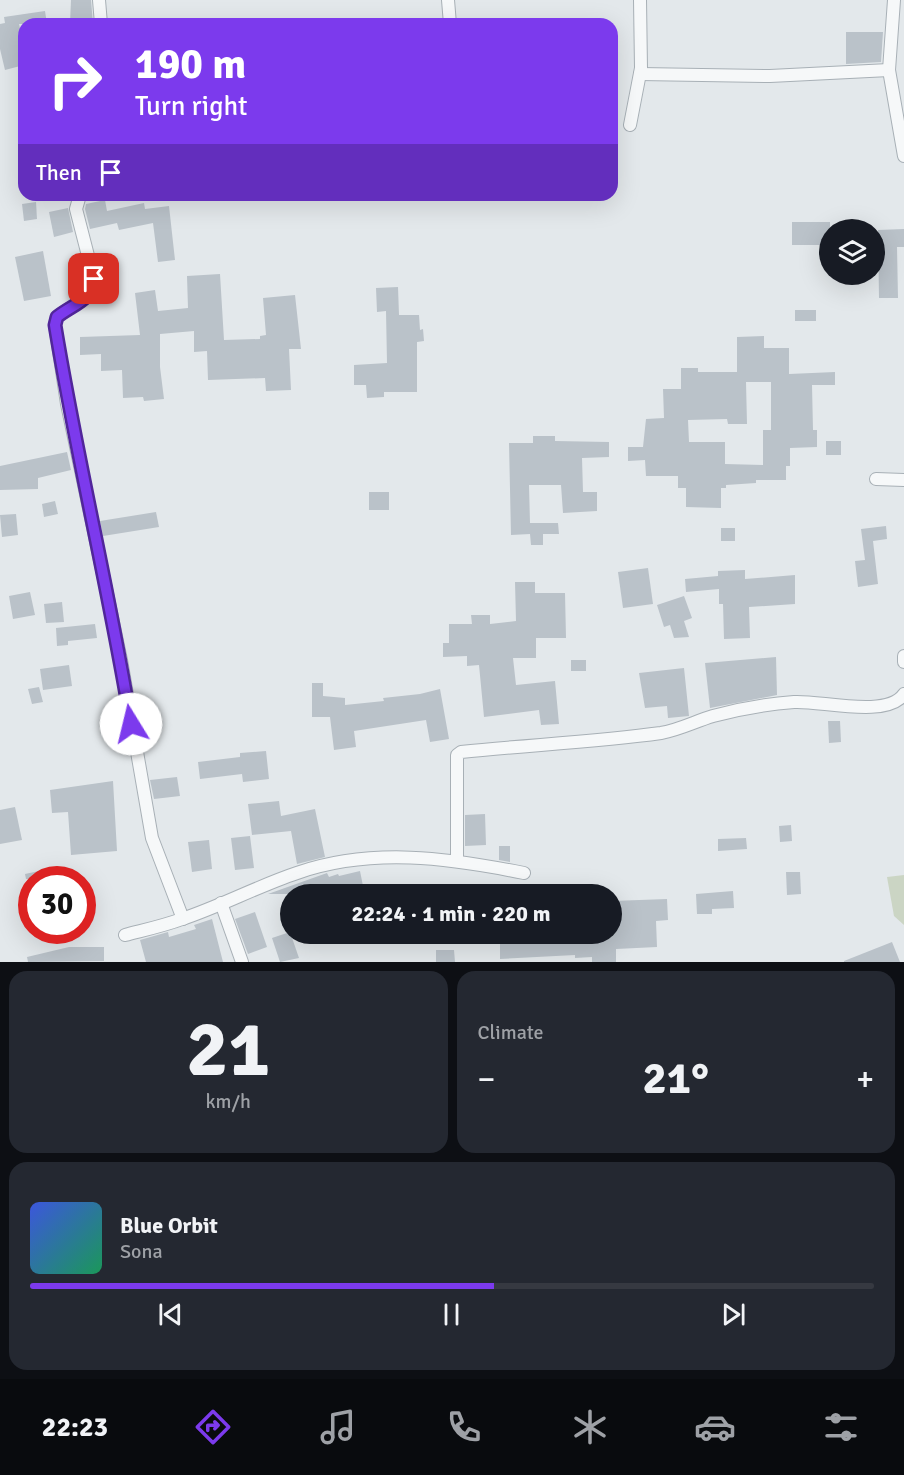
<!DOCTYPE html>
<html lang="en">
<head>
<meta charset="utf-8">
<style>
	:root { --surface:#171b24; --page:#242831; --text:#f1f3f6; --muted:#9ea1a6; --line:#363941; --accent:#7c3aed }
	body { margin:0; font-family:Signika,sans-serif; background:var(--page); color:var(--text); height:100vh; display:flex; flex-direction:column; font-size:22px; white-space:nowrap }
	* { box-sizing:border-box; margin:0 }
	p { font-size:20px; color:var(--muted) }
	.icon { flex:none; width:33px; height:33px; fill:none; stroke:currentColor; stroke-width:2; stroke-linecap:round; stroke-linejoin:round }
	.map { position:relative; height:962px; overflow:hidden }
	.panel { display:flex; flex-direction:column; gap:9px; padding:9px; background:#0d0f14; flex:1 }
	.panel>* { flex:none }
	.banner { position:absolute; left:18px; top:18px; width:600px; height:183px; border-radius:18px; box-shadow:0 6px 24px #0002; background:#7c3aed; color:#fff; overflow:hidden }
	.fabs { position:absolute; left:819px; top:219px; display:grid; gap:12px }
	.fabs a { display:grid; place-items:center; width:66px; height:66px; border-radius:50%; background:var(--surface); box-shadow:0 6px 24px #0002; font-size:30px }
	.speed { position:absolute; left:18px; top:866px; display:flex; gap:12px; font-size:30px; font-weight:700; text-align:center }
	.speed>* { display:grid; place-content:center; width:78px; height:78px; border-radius:50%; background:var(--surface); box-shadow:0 6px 24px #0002; line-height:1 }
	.speed .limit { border:9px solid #d22; background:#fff; color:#111 }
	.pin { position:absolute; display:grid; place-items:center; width:51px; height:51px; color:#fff; margin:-26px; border-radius:12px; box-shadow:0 3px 9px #0006 }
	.me { position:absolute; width:66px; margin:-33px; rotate:351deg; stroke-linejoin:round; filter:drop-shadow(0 0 4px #0008) }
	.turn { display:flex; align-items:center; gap:21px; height:126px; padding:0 18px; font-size:27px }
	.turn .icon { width:78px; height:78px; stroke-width:2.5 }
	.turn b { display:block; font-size:42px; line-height:51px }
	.then { display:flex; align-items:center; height:57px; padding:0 18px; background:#0003; gap:12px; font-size:22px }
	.big { font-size:45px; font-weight:700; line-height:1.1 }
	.panel .tile { flex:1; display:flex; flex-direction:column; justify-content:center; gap:9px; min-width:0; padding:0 21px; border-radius:18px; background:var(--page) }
	.panel .dial { align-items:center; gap:0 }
	.dial b { font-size:78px; line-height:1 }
	.song { display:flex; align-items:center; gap:18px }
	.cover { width:72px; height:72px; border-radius:9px; background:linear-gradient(135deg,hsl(230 70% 55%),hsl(150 70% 35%)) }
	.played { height:6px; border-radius:3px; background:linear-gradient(90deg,var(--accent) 55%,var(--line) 55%) }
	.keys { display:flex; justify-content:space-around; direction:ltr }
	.heat { display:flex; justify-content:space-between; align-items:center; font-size:33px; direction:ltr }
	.panel .tiles { flex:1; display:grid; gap:9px; grid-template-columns:1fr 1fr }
	.tile:last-child { grid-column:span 2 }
	.trip { position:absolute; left:280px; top:884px; width:342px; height:60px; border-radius:30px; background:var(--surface); box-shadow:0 6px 24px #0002; font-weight:700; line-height:60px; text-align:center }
	.tab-bar { display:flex; height:96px; justify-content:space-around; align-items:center; background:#090b0e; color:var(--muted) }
	.tab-bar .icon { width:42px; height:42px }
	.tab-bar .active { color:var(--accent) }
	.tab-bar b { font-size:27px; color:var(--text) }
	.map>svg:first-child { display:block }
</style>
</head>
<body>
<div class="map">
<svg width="904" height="962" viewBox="0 0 904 962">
	<rect width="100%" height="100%" fill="#e3e8eb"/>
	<!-- green -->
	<path fill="#cbd5c4" d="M 904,875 L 904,925 L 894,916 L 887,877 Z"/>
	<!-- building -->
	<g fill="#bac2c9" fill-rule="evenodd">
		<path d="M 71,0 L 91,0 L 93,24 L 70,24 Z"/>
		<path d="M 45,11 L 47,24 L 19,24 L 24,46 L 24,65 L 5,70 L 0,49 L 0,24 L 5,23 L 4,17 Z"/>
		<path d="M 846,32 L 883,32 L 881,62 L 846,64 Z"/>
		<path d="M 105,200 L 107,211 L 144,203 L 145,209 L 169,206 L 175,260 L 158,262 L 153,223 L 119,230 L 117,223 L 90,229 L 85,209 L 86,204 Z"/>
		<path d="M 36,202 L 37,219 L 24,221 L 22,204 Z"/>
		<path d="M 68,208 L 73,232 L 54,237 L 49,212 Z"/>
		<rect x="792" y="222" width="38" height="23"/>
		<path d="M 904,229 L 904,247 L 897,247 L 898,298 L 879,298 L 878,230 Z"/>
		<path d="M 43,251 L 51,296 L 24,301 L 15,257 Z"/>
		<path d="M 220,274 L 224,340 L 260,339 L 260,336 L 266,335 L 263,298 L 295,295 L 301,349 L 289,349 L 291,390 L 266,391 L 265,378 L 208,380 L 207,351 L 194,352 L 194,331 L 160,334 L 160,367 L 164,399 L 144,401 L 143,397 L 123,398 L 122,370 L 101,371 L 101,354 L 80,355 L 80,337 L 140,335 L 135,293 L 155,290 L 158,311 L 188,308 L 187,276 Z"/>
		<path d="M 398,287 L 399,315 L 419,315 L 420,330 L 423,329 L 424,341 L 417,342 L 417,392 L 384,392 L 384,397 L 367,398 L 366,385 L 354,385 L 354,365 L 387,363 L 386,311 L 377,312 L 376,288 Z"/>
		<rect x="795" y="310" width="21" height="11"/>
		<path d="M 764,336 L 764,348 L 789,348 L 789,374 L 835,372 L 835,385 L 812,385 L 813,430 L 817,430 L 817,447 L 790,448 L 790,466 L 786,466 L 786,480 L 756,480 L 756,483 L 726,485 L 726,488 L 721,488 L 721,508 L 686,507 L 686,488 L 678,488 L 678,476 L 646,476 L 645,460 L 628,461 L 628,447 L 643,447 L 646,419 L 664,418 L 663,389 L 681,389 L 681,368 L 698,368 L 698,372 L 737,372 L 737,337 ZM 746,382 L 771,382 L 771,430 L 763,430 L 763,465 L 725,464 L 725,442 L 689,442 L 688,420 L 727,419 L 728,424 L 747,424 Z"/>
		<path d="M 533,436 L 555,436 L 555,441 L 609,442 L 609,457 L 582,458 L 583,492 L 597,492 L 597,511 L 563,513 L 561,485 L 529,485 L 530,523 L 558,523 L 559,534 L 543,534 L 543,545 L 531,545 L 530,534 L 511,535 L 509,443 L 533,443 Z"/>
		<rect x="826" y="441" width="15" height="14"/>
		<path d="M 67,452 L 71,470 L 38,478 L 38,489 L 0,490 L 0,466 Z"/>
		<rect x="369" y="492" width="20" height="18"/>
		<path d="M 55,501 L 58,514 L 44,517 L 42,504 Z"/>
		<path d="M 156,512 L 159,527 L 103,536 L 100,521 Z"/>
		<path d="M 16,514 L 18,535 L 2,537 L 0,515 Z"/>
		<path d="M 886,526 L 887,539 L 873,541 L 878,584 L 858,587 L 855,561 L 865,560 L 861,529 Z"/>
		<rect x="721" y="528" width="14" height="13"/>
		<path d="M 648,568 L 653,604 L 623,608 L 618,572 Z"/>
		<path d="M 745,570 L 745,579 L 795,575 L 795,604 L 749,607 L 750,638 L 724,639 L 723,604 L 719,604 L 719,589 L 686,592 L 685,579 L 718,576 L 718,571 Z"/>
		<path d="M 515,582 L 535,582 L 535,593 L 565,593 L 566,638 L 536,638 L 536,658 L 513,658 L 516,685 L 555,681 L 559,724 L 541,725 L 539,710 L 484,717 L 479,665 L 467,666 L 467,656 L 443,657 L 443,643 L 449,643 L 449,624 L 472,624 L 471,615 L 490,615 L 490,624 L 516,621 Z"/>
		<path d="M 30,592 L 35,615 L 13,619 L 9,596 Z"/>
		<path d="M 684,596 L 692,618 L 684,621 L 689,637 L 674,638 L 670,625 L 664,627 L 657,605 Z"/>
		<path d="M 62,602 L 64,622 L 46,623 L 44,604 Z"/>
		<path d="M 95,624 L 97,638 L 68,641 L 68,645 L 57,646 L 56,628 Z"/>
		<path d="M 776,657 L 777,695 L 710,708 L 705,663 Z"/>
		<rect x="571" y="660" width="15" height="11"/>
		<path d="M 69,665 L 72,686 L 43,690 L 40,669 Z"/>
		<path d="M 684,668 L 689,716 L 668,718 L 667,706 L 645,708 L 639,673 Z"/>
		<path d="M 312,683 L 323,683 L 323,696 L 345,698 L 345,705 L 384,701 L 383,698 L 420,694 L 440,689 L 449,739 L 430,742 L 426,720 L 354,731 L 356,747 L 334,750 L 330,717 L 312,717 Z"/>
		<path d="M 39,687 L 43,702 L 32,704 L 28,689 Z"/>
		<path d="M 828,721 L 840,721 L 841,742 L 829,743 Z"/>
		<path d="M 266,751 L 269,779 L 243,782 L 242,774 L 200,779 L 198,762 L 240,757 L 240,753 Z"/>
		<path d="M 177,777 L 180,796 L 154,799 L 150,780 Z"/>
		<path d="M 113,781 L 117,851 L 71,855 L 68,812 L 52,813 L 50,790 Z"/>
		<path d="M 279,801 L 281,816 L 315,809 L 325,857 L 297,864 L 291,831 L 252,835 L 248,804 Z"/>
		<path d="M 15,807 L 22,840 L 0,844 L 0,810 Z"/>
		<path d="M 485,814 L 486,845 L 465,846 L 465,815 Z"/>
		<path d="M 791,825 L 792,841 L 780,842 L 779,826 Z"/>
		<path d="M 250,836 L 254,868 L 235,870 L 231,838 Z"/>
		<path d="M 746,838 L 747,849 L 718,851 L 718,839 Z"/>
		<path d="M 209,840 L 212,869 L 192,872 L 188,842 Z"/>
		<path d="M 499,846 L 510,846 L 510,862 L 499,860 Z"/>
		<path d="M 58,867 L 60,879 L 26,879 L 25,874 Z"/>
		<path d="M 360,871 L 363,886 L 358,887 L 360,894 L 268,894 L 327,873 L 329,877 L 338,874 L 339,876 Z"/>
		<path d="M 786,872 L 800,872 L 801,894 L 787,895 Z"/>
		<path d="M 733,891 L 734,908 L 712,909 L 712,914 L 697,914 L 696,894 Z"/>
		<path d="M 667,899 L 668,920 L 656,921 L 657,947 L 616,949 L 616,962 L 592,962 L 592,957 L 575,958 L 575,955 L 500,959 L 500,941 L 539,939 L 539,935 L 561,933 L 612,933 L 612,901 Z"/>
		<path d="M 255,912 L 267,947 L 248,954 L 235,919 Z"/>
		<path d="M 212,919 L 223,962 L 146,962 L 140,940 L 168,932 L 169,937 L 196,929 L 194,925 Z"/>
		<path d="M 290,932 L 299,958 L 280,962 L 272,938 Z"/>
		<path d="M 892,942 L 900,962 L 844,962 L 844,961 Z"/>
		<path d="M 69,947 L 104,947 L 104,961 L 28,962 L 27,957 Z"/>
		<path d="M 436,950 L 454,950 L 455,962 L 436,962 Z"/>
	</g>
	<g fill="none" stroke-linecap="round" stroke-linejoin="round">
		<!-- street casing -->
		<g stroke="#a8b0b6" stroke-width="14">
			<g id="street">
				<path d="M 99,0 L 101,24"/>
				<path d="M 448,0 L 450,24"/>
				<path d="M 894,0 L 889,70 L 904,156"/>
				<path d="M 640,74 L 770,76 L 889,70"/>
				<path d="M 630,125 L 641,68 L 640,0"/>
				<path d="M 80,195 L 76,209 L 94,279 C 92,301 73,304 57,317 L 55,325 L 67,404 L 121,660 L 152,838 L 183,919"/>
				<path d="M 876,479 L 904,480"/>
				<path d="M 904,656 L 904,662"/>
				<path d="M 457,860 L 457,755 L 461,752 C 528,745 595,742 661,733 C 679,730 696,721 713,716 C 739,709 768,704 794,702 C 819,700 887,719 904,694"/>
				<path d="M 221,903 L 242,962"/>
				<path d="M 125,935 C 144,930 163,926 182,919 C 221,906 258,886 297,873 C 372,847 449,858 524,873"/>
			</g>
		</g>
		<!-- street -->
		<use href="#street" stroke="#f6f8f9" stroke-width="12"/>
	</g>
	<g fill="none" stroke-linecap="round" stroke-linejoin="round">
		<!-- route casing -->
		<g stroke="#51269a" stroke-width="15">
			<path id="route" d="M 94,279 C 92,301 73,304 57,317 L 55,325 C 77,459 109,590 131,724"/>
		</g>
		<!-- route -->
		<use href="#route" stroke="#7c3aed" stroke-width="10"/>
	</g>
</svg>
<div class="fabs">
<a><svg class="icon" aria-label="layers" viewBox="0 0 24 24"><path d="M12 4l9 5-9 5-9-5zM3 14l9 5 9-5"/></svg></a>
</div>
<div class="speed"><div class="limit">30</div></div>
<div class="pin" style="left:94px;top:279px;background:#d93025"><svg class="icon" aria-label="arrive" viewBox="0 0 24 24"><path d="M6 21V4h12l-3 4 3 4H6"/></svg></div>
<svg class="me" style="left:131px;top:724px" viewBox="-20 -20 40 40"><circle r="19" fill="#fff"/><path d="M0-13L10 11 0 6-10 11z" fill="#7c3aed"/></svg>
<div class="trip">22:24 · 1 min · 220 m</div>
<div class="banner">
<div class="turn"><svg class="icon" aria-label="right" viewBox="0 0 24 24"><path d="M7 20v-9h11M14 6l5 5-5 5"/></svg><div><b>190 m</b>Turn right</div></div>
<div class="then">Then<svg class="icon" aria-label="arrive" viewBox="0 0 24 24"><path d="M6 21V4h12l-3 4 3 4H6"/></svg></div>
</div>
</div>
<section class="panel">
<div class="tiles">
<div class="tile dial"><b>21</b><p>km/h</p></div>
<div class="tile"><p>Climate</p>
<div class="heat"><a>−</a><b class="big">21°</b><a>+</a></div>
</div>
<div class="tile">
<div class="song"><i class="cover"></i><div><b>Blue Orbit</b><p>Sona</p></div></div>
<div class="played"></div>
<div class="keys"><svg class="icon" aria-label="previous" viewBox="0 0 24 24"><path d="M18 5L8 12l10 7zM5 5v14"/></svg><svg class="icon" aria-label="pause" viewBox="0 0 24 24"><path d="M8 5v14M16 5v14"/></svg><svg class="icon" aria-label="next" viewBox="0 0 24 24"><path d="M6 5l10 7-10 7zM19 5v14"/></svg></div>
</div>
</div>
</section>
<nav class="tab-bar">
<b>22:23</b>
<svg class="icon active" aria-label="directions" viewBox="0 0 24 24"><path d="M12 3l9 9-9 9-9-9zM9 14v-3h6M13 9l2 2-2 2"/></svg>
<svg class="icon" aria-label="music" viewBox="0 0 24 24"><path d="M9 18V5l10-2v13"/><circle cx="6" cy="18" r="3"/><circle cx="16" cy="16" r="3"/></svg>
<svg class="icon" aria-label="phone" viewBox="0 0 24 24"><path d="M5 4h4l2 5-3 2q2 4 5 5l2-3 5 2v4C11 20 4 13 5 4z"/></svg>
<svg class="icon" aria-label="climate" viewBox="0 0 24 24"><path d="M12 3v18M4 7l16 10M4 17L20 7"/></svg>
<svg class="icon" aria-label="car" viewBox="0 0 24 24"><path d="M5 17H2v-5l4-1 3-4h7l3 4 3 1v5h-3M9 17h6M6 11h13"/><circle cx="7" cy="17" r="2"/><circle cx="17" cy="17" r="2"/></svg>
<svg class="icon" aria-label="filters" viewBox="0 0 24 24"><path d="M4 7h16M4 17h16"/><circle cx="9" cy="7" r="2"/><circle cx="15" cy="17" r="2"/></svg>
</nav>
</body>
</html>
